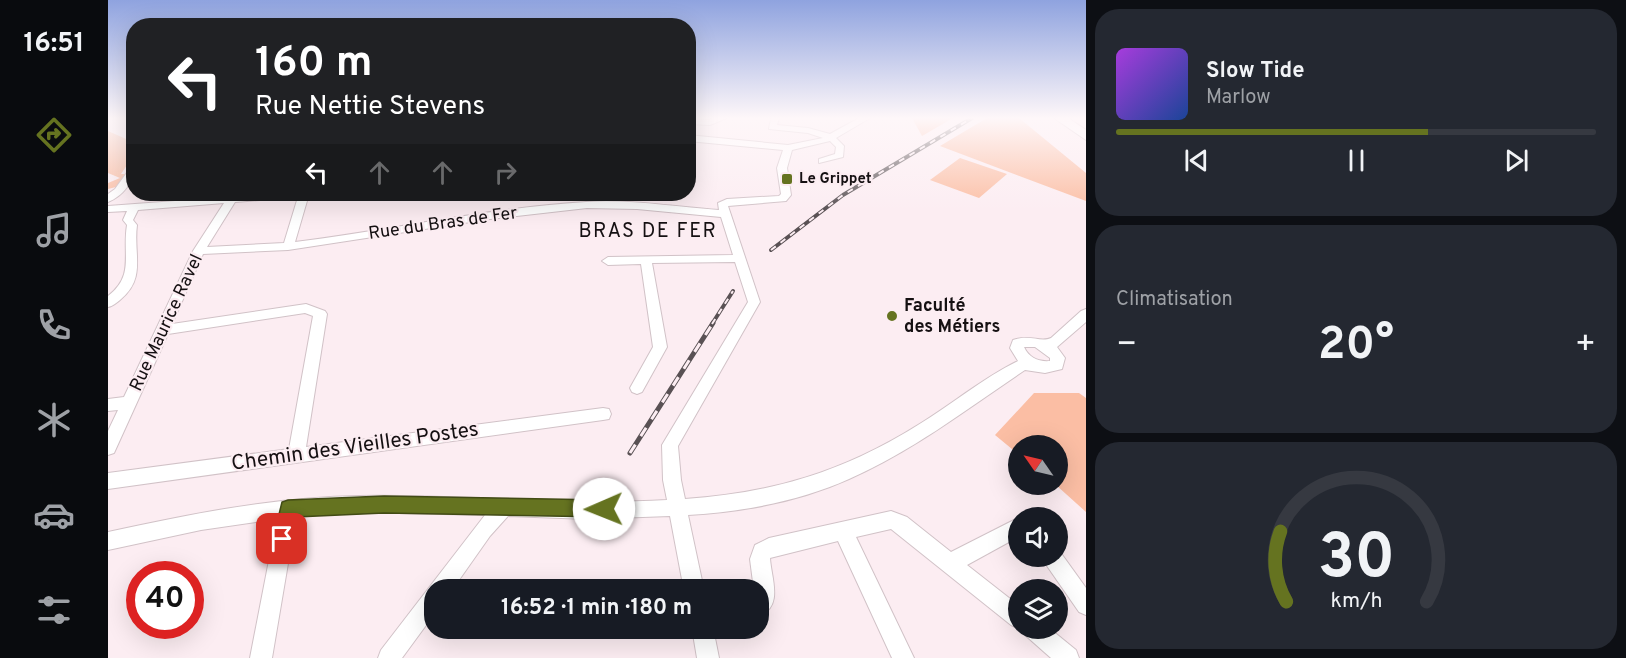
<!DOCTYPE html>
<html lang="fr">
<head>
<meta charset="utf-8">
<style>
	:root { --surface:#171b24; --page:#242831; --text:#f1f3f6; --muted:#9ea1a6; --line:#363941; --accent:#657320 }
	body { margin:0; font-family:Overpass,sans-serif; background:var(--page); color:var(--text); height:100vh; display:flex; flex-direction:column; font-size:22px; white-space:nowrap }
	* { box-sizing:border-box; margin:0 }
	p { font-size:20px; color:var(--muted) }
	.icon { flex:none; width:33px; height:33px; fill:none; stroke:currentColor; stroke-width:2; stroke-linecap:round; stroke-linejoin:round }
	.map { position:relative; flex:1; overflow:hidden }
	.drawer { display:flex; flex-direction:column; gap:9px; padding:9px; background:#0d0f14; width:540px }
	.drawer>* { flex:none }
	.hud { position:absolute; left:18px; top:18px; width:570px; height:183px; border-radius:24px; box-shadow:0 6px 24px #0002; background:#202124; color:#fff; overflow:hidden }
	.needle { width:39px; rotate:304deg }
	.buttons { position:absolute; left:900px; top:435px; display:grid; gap:12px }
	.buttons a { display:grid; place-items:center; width:60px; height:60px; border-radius:50%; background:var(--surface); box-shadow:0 6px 24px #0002; font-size:30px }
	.speed { position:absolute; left:18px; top:561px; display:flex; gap:12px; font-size:30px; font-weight:700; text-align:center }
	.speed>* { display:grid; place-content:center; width:78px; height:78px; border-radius:50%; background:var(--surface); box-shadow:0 6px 24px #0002; line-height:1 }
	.speed .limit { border:9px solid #d22; background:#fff; color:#111 }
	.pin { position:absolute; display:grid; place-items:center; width:51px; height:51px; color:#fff; margin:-26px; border-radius:12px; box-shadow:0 3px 9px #0006 }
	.me { position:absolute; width:66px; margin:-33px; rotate:269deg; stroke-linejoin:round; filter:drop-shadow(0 0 4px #0008) }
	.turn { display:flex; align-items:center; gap:21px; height:126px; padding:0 30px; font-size:27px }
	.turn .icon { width:78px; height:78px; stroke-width:2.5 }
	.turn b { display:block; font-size:42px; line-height:51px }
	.lanes { display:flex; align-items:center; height:57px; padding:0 30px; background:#0003; justify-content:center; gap:30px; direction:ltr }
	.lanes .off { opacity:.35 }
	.big { font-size:45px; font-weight:700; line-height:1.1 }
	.drawer .widget { flex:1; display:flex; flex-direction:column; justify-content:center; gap:9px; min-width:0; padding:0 21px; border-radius:24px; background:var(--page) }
	.drawer .dial { align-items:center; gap:0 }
	.dial svg { height:156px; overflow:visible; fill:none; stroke:var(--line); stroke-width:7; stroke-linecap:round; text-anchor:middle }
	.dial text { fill:var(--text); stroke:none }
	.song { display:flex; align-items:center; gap:18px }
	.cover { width:72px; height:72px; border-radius:9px; background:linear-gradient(135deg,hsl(280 70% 55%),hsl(220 70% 35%)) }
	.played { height:6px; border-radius:3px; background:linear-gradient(90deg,var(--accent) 65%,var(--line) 65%) }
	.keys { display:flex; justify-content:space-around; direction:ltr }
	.heat { display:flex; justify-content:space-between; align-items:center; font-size:33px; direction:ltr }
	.trip { position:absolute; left:316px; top:579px; width:345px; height:60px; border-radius:24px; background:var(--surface); box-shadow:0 6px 24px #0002; font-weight:700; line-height:60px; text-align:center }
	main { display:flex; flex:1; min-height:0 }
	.dock { display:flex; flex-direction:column; width:108px; justify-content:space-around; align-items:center; background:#090b0e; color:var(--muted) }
	.dock .icon { width:42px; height:42px }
	.dock .current { color:var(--accent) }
	.dock b { font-size:27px; color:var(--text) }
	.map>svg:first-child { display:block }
</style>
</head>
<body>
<main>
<nav class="dock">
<b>16:51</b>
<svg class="icon current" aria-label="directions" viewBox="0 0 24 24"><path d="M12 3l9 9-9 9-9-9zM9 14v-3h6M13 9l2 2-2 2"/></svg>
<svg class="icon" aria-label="music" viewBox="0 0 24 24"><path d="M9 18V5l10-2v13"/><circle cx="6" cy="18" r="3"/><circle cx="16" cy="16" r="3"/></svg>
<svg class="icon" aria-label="phone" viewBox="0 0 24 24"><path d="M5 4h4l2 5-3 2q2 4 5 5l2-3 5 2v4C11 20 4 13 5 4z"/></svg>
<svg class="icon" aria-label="climate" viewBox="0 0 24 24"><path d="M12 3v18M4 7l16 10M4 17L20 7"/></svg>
<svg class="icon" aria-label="car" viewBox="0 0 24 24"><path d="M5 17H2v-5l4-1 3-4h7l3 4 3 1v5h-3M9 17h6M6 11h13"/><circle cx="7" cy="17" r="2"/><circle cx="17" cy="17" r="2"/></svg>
<svg class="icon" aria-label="filters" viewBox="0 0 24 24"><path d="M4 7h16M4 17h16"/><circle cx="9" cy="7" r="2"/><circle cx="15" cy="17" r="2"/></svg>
</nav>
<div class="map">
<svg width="978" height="658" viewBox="0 0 978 658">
	<rect width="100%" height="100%" fill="#fcedf2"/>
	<!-- green -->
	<g fill="#fbbea4">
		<path d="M 804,118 L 845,118 L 814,136 Z"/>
		<path d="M 879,118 L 911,118 L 978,173 L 978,201 L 832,146 Z"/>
		<path d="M 0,131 L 25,142 L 25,156 L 13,174 L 17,174 L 8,187 L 0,189 L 0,183 L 12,178 L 0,173 Z"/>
		<path d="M 852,158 L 899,174 L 871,198 L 822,180 Z"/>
		<path d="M 926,393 L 971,393 L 978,398 L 978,512 L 948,485 L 950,446 L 910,446 L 910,454 L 887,435 Z"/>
	</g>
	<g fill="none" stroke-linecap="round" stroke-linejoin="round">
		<!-- minor casing -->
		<g stroke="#d1c2c7" stroke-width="2">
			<g id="minor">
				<path d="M 606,118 L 619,118 L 602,125 L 580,124 L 580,119 L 601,120 Z"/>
				<path d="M 663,118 L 671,118 L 669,125 L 700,128 L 722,134 L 751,118 L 762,118 L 728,138 L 736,146 L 735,157 L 711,163 L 711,159 L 727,154 L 728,147 L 722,141 L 684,150 L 679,168 L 683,195 L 678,201 L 620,206 L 652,302 L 570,446 L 573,480 L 577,499 C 664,493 735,472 810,425 C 843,405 875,378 910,361 L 902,348 L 905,340 C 923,334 932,343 943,338 L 973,311 L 978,309 L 978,322 L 949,347 L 957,358 L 954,369 L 937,373 L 917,370 C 860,408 805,451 741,479 C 692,501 634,512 580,515 L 596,590 L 576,590 L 562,516 L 480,519 L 400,516 L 382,536 L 344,590 L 327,590 L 327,613 L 294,658 L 270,658 L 273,650 L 377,515 L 250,512 L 188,516 L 164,658 L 142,658 L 169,519 L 93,530 L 0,550 L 0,532 C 83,514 166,497 251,496 C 354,494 456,506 559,500 L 555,480 L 554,445 L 640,302 L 627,262 L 544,263 L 559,347 L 534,392 L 529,394 L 524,392 L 522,388 L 545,347 L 533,264 L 500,265 L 494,261 L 500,257 L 625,255 L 613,217 L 529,209 L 479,208 L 382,219 L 180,250 L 95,254 L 64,324 L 198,304 L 217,311 L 219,314 L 198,447 L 495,408 L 501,409 L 503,414 L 501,419 L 495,420 L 0,489 L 0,473 L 181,449 L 205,316 L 197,313 L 60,334 L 6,453 L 0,455 L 0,431 L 10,410 L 0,411 L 0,399 L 16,397 L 85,251 L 116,203 L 30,210 L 25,220 L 29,225 C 25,254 39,278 12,300 C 8,303 5,306 0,307 L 0,296 C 27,275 14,255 19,225 L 15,220 L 19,211 L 0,212 L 0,206 L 163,194 L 201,194 L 187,242 C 284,230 380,208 478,202 C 522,199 567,207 611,210 L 610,203 L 619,199 L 671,196 L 673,194 L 669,168 L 675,150 L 580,141 L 580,135 L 680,145 L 715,138 L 700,133 L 661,129 ZM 190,197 L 176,243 L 99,247 L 127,202 ZM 916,347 L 927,347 L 942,358 L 942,361 C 931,362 921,358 916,347 Z"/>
				<path d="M 26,166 C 26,182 15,196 0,202 L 0,194 L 7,189 L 23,167 Z"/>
				<path d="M 783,511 L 799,517 L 843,552 L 910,518 L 910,537 L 859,565 L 910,605 L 910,628 L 903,625 L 783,529 L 748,537 L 806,658 L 784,658 L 730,541 L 662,558 C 663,578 676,606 651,616 L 651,590 L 646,590 L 642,559 L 647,545 L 661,538 Z"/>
				<path d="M 950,549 L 978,588 L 978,615 L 971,612 L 937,563 L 935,556 L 950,556 Z"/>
				<path d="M 584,628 L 605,628 L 611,658 L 589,658 Z"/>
				<path d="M 914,628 L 941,628 L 968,650 L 971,658 L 943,658 L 917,635 Z"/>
			</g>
		</g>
		<!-- highway casing -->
		<g stroke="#d1c2c7" stroke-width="2">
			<path id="highway" d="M 946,118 L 960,118 L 978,130 L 978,140 Z"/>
		</g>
		<!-- minor -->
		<use href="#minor" fill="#fff" fill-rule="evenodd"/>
		<!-- highway -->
		<use href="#highway" fill="#fff" fill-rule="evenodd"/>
		<!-- rail-far1 casing -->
		<g stroke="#595154" stroke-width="4">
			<g id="rail-far1">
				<path d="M 663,250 L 735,195 L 864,118"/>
				<path d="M 604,324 L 625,291"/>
			</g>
		</g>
		<!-- rail casing -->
		<g stroke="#595154" stroke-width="5">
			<path id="rail" d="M 522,453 L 605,323"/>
		</g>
		<!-- rail-far1 -->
		<use href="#rail-far1" stroke="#fcedf2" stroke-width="2" stroke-dasharray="6" stroke-linecap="butt"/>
		<!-- rail -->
		<use href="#rail" stroke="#fcedf2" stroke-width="3" stroke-dasharray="10" stroke-linecap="butt"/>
	</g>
	<!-- sky -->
	<linearGradient id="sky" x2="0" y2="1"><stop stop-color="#8fa3df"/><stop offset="0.56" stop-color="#fef7f9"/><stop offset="1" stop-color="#fef7f9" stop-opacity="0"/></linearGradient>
	<rect width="978" height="211" fill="url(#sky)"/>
	<!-- route -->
	<path fill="#657320" stroke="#424b15" stroke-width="1.5" d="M 276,496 L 496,500 L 503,503 L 505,509 L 503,515 L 496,517 L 276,513 L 188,517 L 181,546 L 174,548 L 168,546 L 165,539 L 174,502 L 180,500 Z"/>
	<!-- markers -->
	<g fill="#657320" stroke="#fcedf2" stroke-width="2">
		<rect x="673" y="173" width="12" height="12" rx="3"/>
		<circle cx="784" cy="316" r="6"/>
	</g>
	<g text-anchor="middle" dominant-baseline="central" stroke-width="4.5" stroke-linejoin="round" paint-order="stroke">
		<!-- far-poi labels -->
		<g font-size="15" font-weight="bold" fill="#151012" stroke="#fcedf2" text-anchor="start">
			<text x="691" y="179">Le Grippet</text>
		</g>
		<!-- street labels -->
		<g font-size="18" fill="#151012" stroke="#fcedf2">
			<text transform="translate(335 224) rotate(-8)">Rue du Bras de Fer</text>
			<text transform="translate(59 323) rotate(-65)">Rue Maurice Ravel</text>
		</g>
		<!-- poi labels -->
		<g font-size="18" font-weight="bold" fill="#151012" stroke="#fcedf2" text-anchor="start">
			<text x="796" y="306">Faculté<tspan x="796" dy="21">des Métiers</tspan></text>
		</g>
		<!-- neighbourhood labels -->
		<g font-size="20" letter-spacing="1.5" fill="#151012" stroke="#fcedf2">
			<text x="540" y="232">BRAS DE FER</text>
		</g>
		<!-- near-street labels -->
		<g font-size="21" fill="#151012" stroke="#fcedf2">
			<text transform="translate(247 447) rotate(-8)">Chemin des Vieilles Postes</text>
		</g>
	</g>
</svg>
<div class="buttons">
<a><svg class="needle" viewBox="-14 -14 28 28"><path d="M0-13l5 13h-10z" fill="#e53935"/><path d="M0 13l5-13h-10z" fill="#9ea1a6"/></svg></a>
<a><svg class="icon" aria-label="sound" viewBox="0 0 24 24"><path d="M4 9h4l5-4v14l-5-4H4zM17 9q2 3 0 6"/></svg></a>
<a><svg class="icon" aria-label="layers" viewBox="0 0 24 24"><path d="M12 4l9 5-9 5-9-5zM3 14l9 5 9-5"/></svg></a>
</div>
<div class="speed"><div class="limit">40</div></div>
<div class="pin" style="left:174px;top:539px;background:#d93025"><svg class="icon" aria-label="arrive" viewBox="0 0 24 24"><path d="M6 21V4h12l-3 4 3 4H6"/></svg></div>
<svg class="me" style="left:496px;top:509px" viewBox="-20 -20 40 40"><circle r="19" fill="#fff"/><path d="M0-13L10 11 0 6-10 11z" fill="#657320"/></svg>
<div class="trip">16:52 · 1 min · 180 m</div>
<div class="hud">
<div class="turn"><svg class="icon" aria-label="left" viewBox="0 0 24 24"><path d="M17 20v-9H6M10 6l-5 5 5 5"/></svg><div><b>160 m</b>Rue Nettie Stevens</div></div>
<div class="lanes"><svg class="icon" aria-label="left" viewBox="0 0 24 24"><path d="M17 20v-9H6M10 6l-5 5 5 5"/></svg><svg class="icon off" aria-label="ahead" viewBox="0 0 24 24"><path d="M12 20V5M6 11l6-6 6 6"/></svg><svg class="icon off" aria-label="ahead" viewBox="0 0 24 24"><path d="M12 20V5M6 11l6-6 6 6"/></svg><svg class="icon off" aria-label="right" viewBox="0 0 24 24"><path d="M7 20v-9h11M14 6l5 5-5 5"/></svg></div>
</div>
</div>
<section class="drawer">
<div class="widget">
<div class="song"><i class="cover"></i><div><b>Slow Tide</b><p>Marlow</p></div></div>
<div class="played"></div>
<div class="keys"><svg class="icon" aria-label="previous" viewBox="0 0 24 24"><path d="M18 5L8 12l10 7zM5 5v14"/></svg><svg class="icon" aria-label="pause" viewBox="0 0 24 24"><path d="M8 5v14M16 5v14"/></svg><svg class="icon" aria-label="next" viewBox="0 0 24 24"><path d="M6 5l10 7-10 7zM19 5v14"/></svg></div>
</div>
<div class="widget"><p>Climatisation</p>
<div class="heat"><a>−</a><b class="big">20°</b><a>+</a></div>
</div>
<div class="widget dial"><svg viewBox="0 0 100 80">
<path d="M14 69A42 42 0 1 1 86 69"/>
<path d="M14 69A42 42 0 0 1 11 33" stroke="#657320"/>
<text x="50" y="56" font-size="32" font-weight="700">30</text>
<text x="50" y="72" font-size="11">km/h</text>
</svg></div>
</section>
</main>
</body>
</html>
